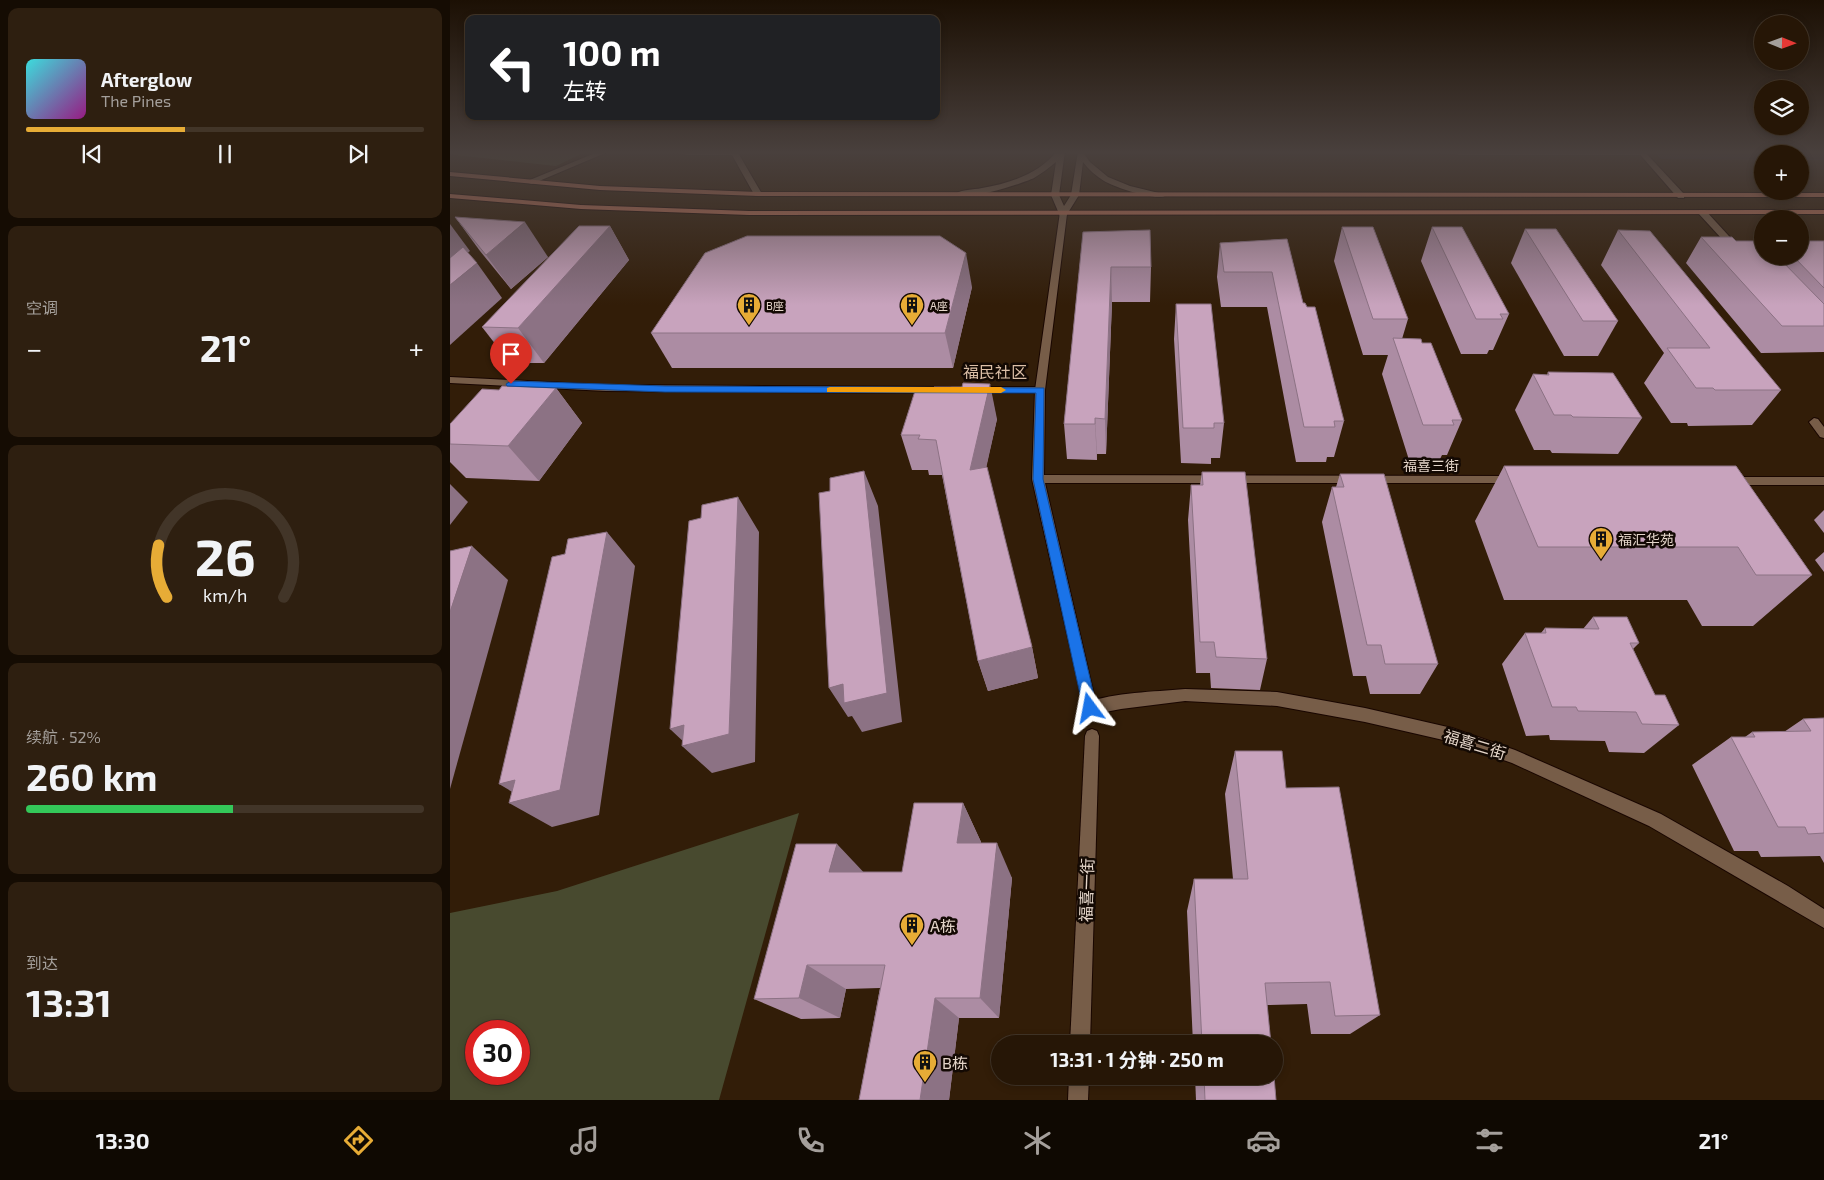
<!DOCTYPE html>
<html lang="zh">
<head>
<meta charset="utf-8">
<style>
	:root { --surface:#261606; --page:#2e1f10; --text:#f1f3f6; --muted:#a49f9b; --line:#423528; --accent:#e7ac36 }
	body { margin:0; font-family:"Exo 2","Noto Sans SC",sans-serif; background:var(--page); color:var(--text); height:100vh; display:flex; flex-direction:column; font-size:19px; white-space:nowrap }
	* { box-sizing:border-box; margin:0 }
	p { font-size:16px; color:var(--muted) }
	.icon { flex:none; width:28px; height:28px; fill:none; stroke:currentColor; stroke-width:2; stroke-linecap:round; stroke-linejoin:round }
	.map { position:relative; flex:1; overflow:hidden }
	.details { display:flex; flex-direction:column; gap:8px; padding:8px; background:#150c03; width:450px }
	.details>* { flex:none }
	.top-card { position:absolute; left:15px; top:15px; width:475px; height:105px; border-radius:10px; box-shadow:0 2px 8px #0003,0 0 0 1px var(--line); background:#202124; color:#fff; overflow:hidden }
	.needle { width:32px; rotate:91deg }
	.controls { position:absolute; left:1304px; top:15px; display:grid; gap:10px }
	.controls a { display:grid; place-items:center; width:55px; height:55px; border-radius:50%; background:var(--surface); box-shadow:0 2px 8px #0003,0 0 0 1px var(--line); font-size:25px }
	.speed { position:absolute; left:15px; top:1020px; display:flex; gap:10px; font-size:25px; font-weight:700; text-align:center }
	.speed>* { display:grid; place-content:center; width:65px; height:65px; border-radius:50%; background:var(--surface); box-shadow:0 2px 8px #0003,0 0 0 1px var(--line); line-height:1 }
	.speed .limit { border:8px solid #d22; background:#fff; color:#111 }
	.pin { position:absolute; display:grid; place-items:center; width:42px; height:42px; color:#fff; margin:-51px -21px; border-radius:50% 50% 50% 0; rotate:-45deg; box-shadow:0 0 5px #0007 }
	.pin .icon { rotate:45deg }
	.me { position:absolute; width:55px; margin:-28px; rotate:347deg; stroke-linejoin:round; filter:drop-shadow(0 0 4px #0008) }
	.turn { display:flex; align-items:center; gap:18px; height:105px; padding:0 15px; font-size:22px }
	.turn .icon { width:65px; height:65px; stroke-width:2.5 }
	.turn b { display:block; font-size:35px; line-height:42px }
	.big { font-size:38px; font-weight:700; line-height:1.1 }
	.details .tile { flex:1; display:flex; flex-direction:column; justify-content:center; gap:8px; min-width:0; padding:0 18px; border-radius:10px; background:var(--page) }
	.details .dial { align-items:center; gap:0 }
	.dial svg { height:130px; overflow:visible; fill:none; stroke:var(--line); stroke-width:7; stroke-linecap:round; text-anchor:middle }
	.dial text { fill:var(--text); stroke:none }
	.song { display:flex; align-items:center; gap:15px }
	.cover { width:60px; height:60px; border-radius:8px; background:linear-gradient(135deg,hsl(180 70% 55%),hsl(310 70% 35%)) }
	.played { height:5px; border-radius:2px; background:linear-gradient(90deg,var(--accent) 40%,var(--line) 40%) }
	.keys { display:flex; justify-content:space-around; direction:ltr }
	.heat { display:flex; justify-content:space-between; align-items:center; font-size:28px; direction:ltr }
	.charge { height:8px; border-radius:4px; background:linear-gradient(90deg,#34c759 52%,var(--line) 0) }
	.trip { position:absolute; left:541px; top:1035px; width:292px; height:50px; border-radius:25px; background:var(--surface); box-shadow:0 2px 8px #0003,0 0 0 1px var(--line); font-weight:700; line-height:50px; text-align:center }
	.dock { display:flex; height:80px; justify-content:space-around; align-items:center; background:#0f0902; color:var(--muted) }
	.dock .icon { width:35px; height:35px }
	.dock .active { color:var(--accent) }
	.dock b { font-size:22px; color:var(--text) }
	main { display:flex; flex:1; min-height:0 }
	.map>svg:first-child { display:block }
</style>
</head>
<body>
<main>
<section class="details">
<div class="tile">
<div class="song"><i class="cover"></i><div><b>Afterglow</b><p>The Pines</p></div></div>
<div class="played"></div>
<div class="keys"><svg class="icon" aria-label="previous" viewBox="0 0 24 24"><path d="M18 5L8 12l10 7zM5 5v14"/></svg><svg class="icon" aria-label="pause" viewBox="0 0 24 24"><path d="M8 5v14M16 5v14"/></svg><svg class="icon" aria-label="next" viewBox="0 0 24 24"><path d="M6 5l10 7-10 7zM19 5v14"/></svg></div>
</div>
<div class="tile"><p>空调</p>
<div class="heat"><a>−</a><b class="big">21°</b><a>+</a></div>
</div>
<div class="tile dial"><svg viewBox="0 0 100 80">
<path d="M14 69A42 42 0 1 1 86 69"/>
<path d="M14 69A42 42 0 0 1 9 37" stroke="#e7ac36"/>
<text x="50" y="56" font-size="32" font-weight="700">26</text>
<text x="50" y="72" font-size="11">km/h</text>
</svg></div>
<div class="tile"><p>续航 · 52%</p><b class="big">260 km</b><div class="charge"></div></div>
<div class="tile"><p>到达</p><b class="big">13:31</b></div>
</section>
<div class="map">
<svg width="1374" height="1100" viewBox="0 0 1374 1100">
	<rect width="100%" height="100%" fill="#321d08"/>
	<!-- education -->
	<path fill="#2d2636" d="M 1203,151 L 1374,151 L 1374,160 L 1350,160 L 1350,154 L 1312,154 L 1312,160 L 1211,159 Z"/>
	<!-- green -->
	<g fill="#484a2f" fill-rule="evenodd">
		<path d="M 0,151 L 137,151 L 106,166 L 6,155 L 0,154 Z"/>
		<path d="M 349,813 L 269,1100 L 0,1100 L 0,913 L 107,891 ZM 26,1031 L 69,1031 L 69,1074 L 26,1074 Z"/>
	</g>
	<g fill="none" stroke-linecap="round" stroke-linejoin="round">
		<!-- lane casing -->
		<g stroke="#190600" stroke-width="2">
			<g id="lane">
				<path d="M 150,151 L 160,151 L 82,184 L 75,182 Z"/>
				<path d="M 216,151 L 287,151 L 312,194 L 305,196 L 282,155 L 237,155 Z"/>
				<path d="M 987,151 L 1192,151 L 1196,153 L 1192,155 L 1012,155 L 991,153 Z"/>
				<path d="M 1249,210 L 1255,210 L 1289,247 L 1289,251 L 1283,251 L 1249,214 Z"/>
				<path d="M 0,377 L 156,385 L 500,387 L 505,390 L 500,393 L 156,391 L 0,383 Z"/>
				<path d="M 525,387 L 590,387 L 595,390 L 590,393 L 521,392 L 520,390 L 521,388 Z"/>
				<path d="M 1364,418 L 1368,419 L 1374,427 L 1374,438 L 1370,437 L 1359,422 Z"/>
				<path d="M 735,689 L 827,692 L 915,708 L 1002,728 L 1065,750 L 1211,814 L 1338,886 L 1374,909 L 1374,928 L 1199,826 L 1062,763 L 1002,742 L 915,722 L 827,706 L 735,701 L 671,709 L 640,715 L 635,713 L 633,708 L 635,703 C 666,692 703,692 735,689 Z"/>
			</g>
		</g>
		<!-- street casing -->
		<g stroke="#190600" stroke-width="2">
			<g id="street">
				<path d="M 1187,151 L 1194,151 L 1234,194 L 1234,198 L 1228,198 Z"/>
				<path d="M 610,212 L 617,214 L 595,390 L 594,475 L 1063,476 L 1067,477 L 1069,480 L 1067,483 L 595,483 L 647,708 L 645,713 L 640,715 L 635,713 L 582,479 L 585,390 Z"/>
				<path d="M 1280,477 L 1374,477 L 1374,485 L 1280,485 L 1274,481 Z"/>
				<path d="M 642,729 L 647,731 L 649,736 L 640,1044 L 620,1044 L 635,736 L 637,731 Z"/>
				<path d="M 619,1076 L 639,1076 L 638,1100 L 618,1100 Z"/>
			</g>
		</g>
		<!-- secondary casing -->
		<g stroke="#190600" stroke-width="2">
			<path id="secondary" d="M 607,151 L 615,151 L 609,195 L 614,206 L 621,195 L 628,151 L 634,151 L 634,154 L 640,162 L 658,177 L 680,186 L 717,195 C 707,202 664,187 654,181 C 646,176 639,170 633,162 L 629,195 L 616,216 L 610,216 L 601,195 L 606,162 C 599,168 592,173 584,178 C 571,184 516,202 505,194 C 512,189 523,190 532,188 C 560,183 589,174 607,151 Z"/>
		</g>
		<!-- primary casing -->
		<g stroke="#190600" stroke-width="2">
			<g id="primary">
				<path d="M 0,172 L 150,186 L 308,192 L 1374,193 L 1374,197 L 308,196 L 150,190 L 0,176 Z"/>
				<path d="M 0,194 L 131,205 L 299,211 L 1374,210 L 1374,214 L 299,215 L 131,209 L 0,198 Z"/>
			</g>
		</g>
		<!-- lane -->
		<use href="#lane" fill="#775d48" fill-rule="evenodd"/>
		<!-- street -->
		<use href="#street" fill="#775d48" fill-rule="evenodd"/>
		<!-- secondary -->
		<use href="#secondary" fill="#775d48" fill-rule="evenodd"/>
		<!-- primary -->
		<use href="#primary" fill="#c2745b" fill-rule="evenodd"/>
	</g>
	<!-- wall -->
	<g fill="#ac8ca3">
		<path d="M 5,217 L 98,257 L 61,289 L 30,251 Z"/>
		<path d="M 160,226 L 179,260 L 94,363 L 60,363 L 32,327 Z"/>
		<path d="M 892,227 L 958,319 L 952,339 L 972,343 L 1012,420 L 997,455 L 992,455 L 989,461 L 959,460 L 932,374 L 938,355 L 913,355 L 884,261 Z"/>
		<path d="M 982,227 L 1059,314 L 1043,350 L 1039,350 L 1037,354 L 1011,354 L 971,261 Z"/>
		<path d="M 1075,229 L 1168,321 L 1148,356 L 1114,356 L 1061,263 Z"/>
		<path d="M 1168,230 L 1331,390 L 1302,425 L 1238,426 L 1237,423 L 1221,423 L 1194,383 L 1214,353 L 1151,265 Z"/>
		<path d="M 633,232 L 701,267 L 700,302 L 662,302 L 656,454 L 647,454 L 647,460 L 617,459 L 614,424 Z"/>
		<path d="M 1251,237 L 1286,241 L 1312,256 L 1350,256 L 1374,241 L 1374,352 L 1311,353 L 1236,263 Z"/>
		<path d="M 837,239 L 853,303 L 894,421 L 884,457 L 877,457 L 876,462 L 846,462 L 817,307 L 771,307 L 767,277 L 770,243 Z"/>
		<path d="M 522,287 L 503,368 L 222,368 L 201,333 Z"/>
		<path d="M 726,304 L 774,423 L 770,458 L 761,458 L 761,464 L 731,463 L 724,339 Z"/>
		<path d="M 1098,372 L 1192,418 L 1168,454 L 1102,453 L 1100,450 L 1084,450 L 1065,410 L 1083,374 L 1097,375 Z"/>
		<path d="M 106,388 L 132,423 L 89,481 L 16,478 L 0,462 L 0,424 L 49,390 Z"/>
		<path d="M 483,391 L 547,419 L 536,467 L 582,647 L 588,678 L 538,691 L 528,661 L 492,475 L 479,475 L 478,470 L 462,470 L 451,435 Z"/>
		<path d="M 1054,466 L 1286,466 L 1362,575 L 1303,626 L 1252,626 L 1237,600 L 1054,600 L 1025,521 Z"/>
		<path d="M 752,472 L 817,659 L 810,690 L 761,688 L 760,673 L 746,673 L 738,520 L 741,485 L 750,485 Z"/>
		<path d="M 890,474 L 988,664 L 970,694 L 920,694 L 916,676 L 903,676 L 872,522 L 882,487 L 886,487 Z"/>
		<path d="M 1374,510 L 1374,533 L 1364,520 Z"/>
		<path d="M 1374,552 L 1374,572 L 1365,560 Z"/>
		<path d="M 1143,617 L 1189,643 L 1183,649 L 1205,695 L 1229,725 L 1194,753 L 1159,752 L 1155,741 L 1100,740 L 1099,735 L 1076,736 L 1052,664 L 1075,633 L 1091,633 L 1095,628 L 1133,629 Z"/>
		<path d="M 1374,718 L 1374,863 L 1370,856 L 1311,857 L 1308,851 L 1284,851 L 1242,765 L 1281,737 L 1295,737 L 1302,732 L 1334,732 L 1353,719 Z"/>
		<path d="M 785,751 L 836,788 L 930,1015 L 900,1034 L 861,1034 L 857,1004 L 817,1005 L 821,1044 L 743,1044 L 737,911 L 744,879 L 783,879 L 775,794 Z"/>
		<path d="M 513,803 L 531,842 L 531,843 L 562,878 L 549,1018 L 509,1018 L 499,1100 L 409,1100 L 430,988 L 396,989 L 390,1018 L 351,1019 L 304,999 L 452,872 Z"/>
		<path d="M 745,1076 L 824,1076 L 826,1100 L 746,1100 Z"/>
	</g>
	<!-- shaded-wall -->
	<g fill="#8c7284">
		<path d="M 75,222 L 98,257 L 61,289 L 36,255 Z"/>
		<path d="M 0,224 L 20,251 L 0,266 Z"/>
		<path d="M 160,226 L 179,260 L 94,363 L 68,328 Z"/>
		<path d="M 516,253 L 522,287 L 503,368 L 495,333 Z"/>
		<path d="M 27,263 L 52,298 L 0,345 L 0,285 Z"/>
		<path d="M 661,267 L 662,302 L 656,454 L 655,419 Z"/>
		<path d="M 540,384 L 547,419 L 528,505 L 520,470 Z"/>
		<path d="M 106,388 L 132,423 L 89,481 L 58,446 Z"/>
		<path d="M 645,418 L 647,454 L 647,460 L 645,424 Z"/>
		<path d="M 414,471 L 428,506 L 452,722 L 412,732 L 402,716 L 398,717 L 379,688 L 393,684 Z"/>
		<path d="M 0,484 L 18,502 L 0,525 Z"/>
		<path d="M 288,497 L 309,532 L 305,762 L 262,773 L 232,746 L 237,745 L 220,729 L 234,725 Z"/>
		<path d="M 157,532 L 185,566 L 149,815 L 102,827 L 59,803 L 74,799 L 49,784 L 65,780 Z"/>
		<path d="M 22,546 L 58,580 L 0,789 L 0,612 Z"/>
		<path d="M 582,647 L 588,678 L 538,691 L 528,661 Z"/>
		<path d="M 513,803 L 531,842 L 527,878 L 507,843 Z"/>
		<path d="M 547,843 L 562,878 L 549,1018 L 530,998 Z"/>
		<path d="M 387,844 L 420,879 L 379,872 Z"/>
		<path d="M 357,965 L 396,989 L 390,1018 L 349,998 Z"/>
		<path d="M 485,998 L 509,1018 L 499,1100 L 470,1100 Z"/>
	</g>
	<!-- building -->
	<g fill="#c8a3bd" stroke="#8c7284">
		<path d="M 5,217 L 75,222 L 36,255 Z"/>
		<path d="M 129,226 L 160,226 L 68,328 L 32,327 Z"/>
		<path d="M 892,227 L 923,227 L 958,319 L 923,319 Z"/>
		<path d="M 982,227 L 1012,227 L 1059,314 L 1050,314 L 1053,319 L 1026,319 Z"/>
		<path d="M 1075,229 L 1106,229 L 1168,321 L 1133,321 Z"/>
		<path d="M 700,230 L 701,267 L 661,267 L 655,419 L 645,418 L 645,424 L 614,424 L 633,232 Z"/>
		<path d="M 1168,230 L 1200,231 L 1331,390 L 1265,390 L 1263,388 L 1246,388 L 1217,348 L 1260,348 Z"/>
		<path d="M 297,236 L 490,236 L 516,253 L 495,333 L 201,333 L 255,253 Z"/>
		<path d="M 1251,237 L 1282,237 L 1286,241 L 1312,241 L 1312,256 L 1327,256 L 1374,304 L 1374,326 L 1332,326 Z"/>
		<path d="M 837,239 L 853,303 L 855,303 L 857,307 L 865,307 L 894,421 L 884,421 L 885,427 L 854,427 L 822,272 L 774,272 L 770,243 Z"/>
		<path d="M 1350,241 L 1374,241 L 1374,288 L 1343,256 L 1350,256 Z"/>
		<path d="M 13,247 L 27,263 L 0,285 L 0,258 Z"/>
		<path d="M 726,304 L 761,304 L 774,423 L 764,423 L 764,428 L 733,428 Z"/>
		<path d="M 943,338 L 971,339 L 972,343 L 981,343 L 1012,420 L 1002,420 L 1004,425 L 973,425 Z"/>
		<path d="M 1098,372 L 1163,373 L 1192,418 L 1123,417 L 1121,415 L 1104,415 L 1083,374 L 1099,375 Z"/>
		<path d="M 513,383 L 540,384 L 520,470 L 537,467 L 582,647 L 528,661 L 486,440 L 468,439 L 470,435 L 451,435 L 465,391 L 483,391 L 484,387 L 512,387 Z"/>
		<path d="M 52,386 L 106,388 L 58,446 L 0,444 L 0,424 L 32,389 L 49,390 Z"/>
		<path d="M 1054,466 L 1286,466 L 1362,575 L 1306,575 L 1288,547 L 1088,547 Z"/>
		<path d="M 414,471 L 437,693 L 394,703 L 393,684 L 379,688 L 369,493 L 380,491 L 380,478 Z"/>
		<path d="M 752,472 L 795,472 L 817,659 L 766,657 L 764,642 L 750,642 L 741,485 L 753,485 Z"/>
		<path d="M 890,474 L 934,474 L 988,664 L 935,664 L 931,645 L 917,645 L 882,487 L 894,487 Z"/>
		<path d="M 288,497 L 279,734 L 232,746 L 234,725 L 220,729 L 239,521 L 251,518 L 252,505 Z"/>
		<path d="M 157,532 L 110,790 L 59,803 L 65,780 L 49,784 L 102,557 L 115,554 L 118,539 Z"/>
		<path d="M 22,546 L 0,612 L 0,551 Z"/>
		<path d="M 1143,617 L 1177,617 L 1189,643 L 1180,643 L 1205,695 L 1215,695 L 1229,725 L 1192,724 L 1186,712 L 1128,711 L 1126,707 L 1102,707 L 1075,633 L 1096,633 L 1095,628 L 1149,629 Z"/>
		<path d="M 1374,718 L 1374,833 L 1358,834 L 1355,827 L 1328,827 L 1281,737 L 1305,737 L 1302,732 L 1361,731 L 1353,719 Z"/>
		<path d="M 785,751 L 832,751 L 836,788 L 889,787 L 930,1015 L 885,1016 L 880,982 L 815,983 L 821,1044 L 752,1044 L 744,879 L 798,879 Z"/>
		<path d="M 464,803 L 513,803 L 507,843 L 547,843 L 530,998 L 485,998 L 470,1100 L 409,1100 L 435,965 L 357,965 L 349,998 L 304,999 L 346,844 L 387,844 L 379,872 L 452,872 Z"/>
		<path d="M 754,1076 L 824,1076 L 826,1100 L 755,1100 Z"/>
	</g>
	<!-- sky -->
	<linearGradient id="sky" x2="0" y2="1"><stop stop-color="#1c1004"/><stop offset="0.5" stop-color="#49403d"/><stop offset="1" stop-color="#49403d" stop-opacity="0"/></linearGradient>
	<rect width="1374" height="305" fill="url(#sky)"/>
	<!-- route -->
	<path fill="#1a73e8" stroke="#114b97" d="M 61,381 L 215,386 L 594,388 L 593,479 L 647,708 L 645,713 L 640,714 L 635,713 L 633,708 L 583,479 L 586,393 L 215,392 L 57,386 L 56,384 Z"/>
	<!-- slow -->
	<path fill="#f59e0b" d="M 380,387 L 551,387 L 556,390 L 551,393 L 377,392 L 377,388 Z"/>
	<!-- icons -->
	<defs>
		<g id="building-pin" transform="scale(1.25)"><path d="M0 17L-7.5 6A9.5 9.5 0 1 1 7.5 6Z" fill="#e7ac36" stroke="#130903"/><path d="M-4-6H4V6H1V3H-1V6H-4ZM-2.5-4.3h1.7v1.8h-1.7ZM.8-4.3h1.7v1.8H.8ZM-2.5-1h1.7V.8h-1.7ZM.8-1h1.7V.8H.8Z" fill="#111"/></g>
	</defs>
	<g fill-rule="evenodd">
		<use href="#building-pin" x="299" y="305"/>
		<use href="#building-pin" x="462" y="305"/>
		<use href="#building-pin" x="1151" y="539"/>
		<use href="#building-pin" x="462" y="925"/>
		<use href="#building-pin" x="475" y="1062"/>
	</g>
	<g text-anchor="middle" dominant-baseline="central" stroke-width="5" stroke-linejoin="round" paint-order="stroke">
		<!-- far-poi labels -->
		<g font-size="11" fill="#e4d5c9" stroke="#130903" text-anchor="start">
			<text x="316" y="305">B座</text>
			<text x="480" y="305">A座</text>
		</g>
		<!-- street labels -->
		<g font-size="14" fill="#e4d5c9" stroke="#130903">
			<text x="981" y="465">福喜三街</text>
		</g>
		<!-- poi labels -->
		<g font-size="14" fill="#e4d5c9" stroke="#130903" text-anchor="start">
			<text x="1168" y="539">福汇华苑</text>
		</g>
		<!-- quarter labels -->
		<g font-size="16" fill="#dcbfa7" stroke="#130903">
			<text x="545" y="371">福民社区</text>
		</g>
		<!-- near-street labels -->
		<g font-size="16" fill="#e4d5c9" stroke="#130903">
			<text transform="translate(1025 744) rotate(17)">福喜二街</text>
			<text transform="translate(636 890) rotate(-88)">福喜一街</text>
		</g>
		<!-- near-poi labels -->
		<g font-size="16" fill="#e4d5c9" stroke="#130903" text-anchor="start">
			<text x="480" y="925">A栋</text>
			<text x="492" y="1062">B栋</text>
		</g>
	</g>
</svg>
<div class="controls">
<a><svg class="needle" viewBox="-14 -14 28 28"><path d="M0-13l5 13h-10z" fill="#e53935"/><path d="M0 13l5-13h-10z" fill="#a49f9b"/></svg></a>
<a><svg class="icon" aria-label="layers" viewBox="0 0 24 24"><path d="M12 4l9 5-9 5-9-5zM3 14l9 5 9-5"/></svg></a>
<a>+</a>
<a>−</a>
</div>
<div class="speed"><div class="limit">30</div></div>
<div class="pin" style="left:61px;top:384px;background:#d93025"><svg class="icon" aria-label="arrive" viewBox="0 0 24 24"><path d="M6 21V4h12l-3 4 3 4H6"/></svg></div>
<svg class="me" style="left:640px;top:708px" viewBox="-20 -20 40 40"><path d="M0-17L14 15 0 8-14 15z" fill="#1a73e8" stroke="#fff" stroke-width="4"/></svg>
<div class="trip">13:31 · 1 分钟 · 250 m</div>
<div class="top-card">
<div class="turn"><svg class="icon" aria-label="left" viewBox="0 0 24 24"><path d="M17 20v-9H6M10 6l-5 5 5 5"/></svg><div><b>100 m</b>左转</div></div>
</div>
</div>
</main>
<nav class="dock">
<b>13:30</b>
<svg class="icon active" aria-label="directions" viewBox="0 0 24 24"><path d="M12 3l9 9-9 9-9-9zM9 14v-3h6M13 9l2 2-2 2"/></svg>
<svg class="icon" aria-label="music" viewBox="0 0 24 24"><path d="M9 18V5l10-2v13"/><circle cx="6" cy="18" r="3"/><circle cx="16" cy="16" r="3"/></svg>
<svg class="icon" aria-label="phone" viewBox="0 0 24 24"><path d="M5 4h4l2 5-3 2q2 4 5 5l2-3 5 2v4C11 20 4 13 5 4z"/></svg>
<svg class="icon" aria-label="climate" viewBox="0 0 24 24"><path d="M12 3v18M4 7l16 10M4 17L20 7"/></svg>
<svg class="icon" aria-label="car" viewBox="0 0 24 24"><path d="M5 17H2v-5l4-1 3-4h7l3 4 3 1v5h-3M9 17h6M6 11h13"/><circle cx="7" cy="17" r="2"/><circle cx="17" cy="17" r="2"/></svg>
<svg class="icon" aria-label="filters" viewBox="0 0 24 24"><path d="M4 7h16M4 17h16"/><circle cx="9" cy="7" r="2"/><circle cx="15" cy="17" r="2"/></svg>
<b>21°</b>
</nav>
</body>
</html>
